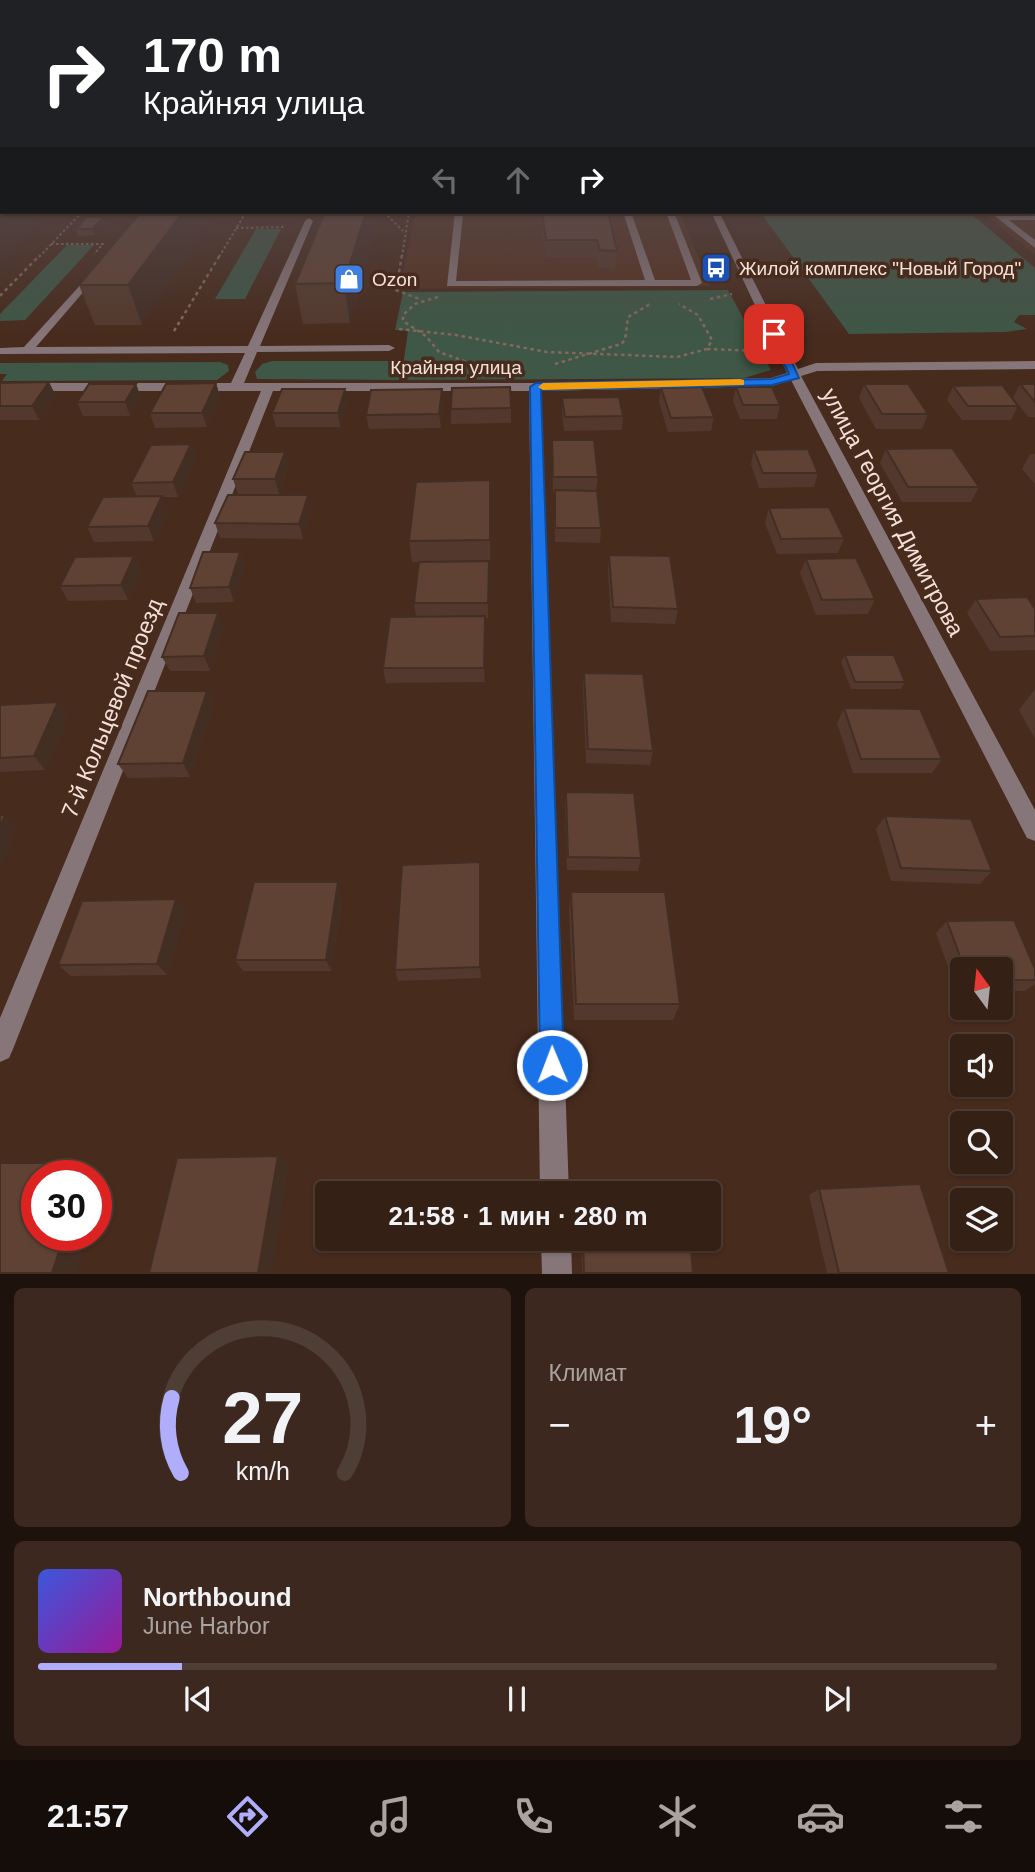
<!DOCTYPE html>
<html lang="ru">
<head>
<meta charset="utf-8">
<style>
	:root { --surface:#352016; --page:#3d281f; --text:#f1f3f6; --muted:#aaa3a1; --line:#4f3e35; --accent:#b0aefa }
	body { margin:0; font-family:Arial,sans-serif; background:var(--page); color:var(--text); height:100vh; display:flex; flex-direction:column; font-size:26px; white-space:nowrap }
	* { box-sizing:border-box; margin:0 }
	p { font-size:23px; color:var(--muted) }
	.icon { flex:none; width:38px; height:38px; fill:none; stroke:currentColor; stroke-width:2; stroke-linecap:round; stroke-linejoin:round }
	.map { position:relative; height:1274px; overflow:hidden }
	.details { display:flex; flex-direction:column; gap:14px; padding:14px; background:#1d120c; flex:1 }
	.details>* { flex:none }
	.banner { position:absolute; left:0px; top:0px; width:1036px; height:214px; box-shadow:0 2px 5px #0004,0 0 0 2px var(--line); background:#202124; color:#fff; overflow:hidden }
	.needle { width:46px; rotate:345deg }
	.buttons { position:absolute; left:950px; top:957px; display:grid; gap:14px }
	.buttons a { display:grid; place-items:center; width:63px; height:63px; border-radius:7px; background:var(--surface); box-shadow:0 2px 5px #0004,0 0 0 2px var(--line); font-size:35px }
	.speed { position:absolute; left:21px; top:1160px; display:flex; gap:14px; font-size:35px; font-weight:700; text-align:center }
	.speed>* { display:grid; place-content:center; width:91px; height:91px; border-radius:50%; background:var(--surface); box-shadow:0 2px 5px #0004,0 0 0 2px var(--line); line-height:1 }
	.speed .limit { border:10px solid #d22; background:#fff; color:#111 }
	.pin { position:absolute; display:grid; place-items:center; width:60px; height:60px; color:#fff; margin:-30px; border-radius:14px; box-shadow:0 4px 10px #0006 }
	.me { position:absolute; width:77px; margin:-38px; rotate:359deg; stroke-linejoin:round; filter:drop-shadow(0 0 5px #0008) }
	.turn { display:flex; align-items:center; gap:24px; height:147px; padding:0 28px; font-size:32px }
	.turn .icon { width:91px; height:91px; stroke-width:2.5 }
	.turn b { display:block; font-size:49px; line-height:60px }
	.lanes { display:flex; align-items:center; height:66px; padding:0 28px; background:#0003; justify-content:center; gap:35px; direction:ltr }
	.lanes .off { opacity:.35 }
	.big { font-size:52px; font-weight:700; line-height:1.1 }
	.details .card { flex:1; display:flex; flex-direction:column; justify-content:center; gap:10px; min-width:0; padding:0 24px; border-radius:10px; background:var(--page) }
	.details .dial { align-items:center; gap:0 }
	.dial svg { height:182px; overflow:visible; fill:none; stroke:var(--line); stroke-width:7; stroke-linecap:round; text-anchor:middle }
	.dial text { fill:var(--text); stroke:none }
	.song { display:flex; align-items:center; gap:21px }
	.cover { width:84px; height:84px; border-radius:10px; background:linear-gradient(135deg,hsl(230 70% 55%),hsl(300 70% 35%)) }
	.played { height:7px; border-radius:4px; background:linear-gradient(90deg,var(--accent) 15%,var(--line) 15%) }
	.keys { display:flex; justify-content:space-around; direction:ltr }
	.heat { display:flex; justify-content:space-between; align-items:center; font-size:38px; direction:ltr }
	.details .tiles { flex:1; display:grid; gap:14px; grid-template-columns:1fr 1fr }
	.card:last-child { grid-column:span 2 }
	.trip { position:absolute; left:315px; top:1181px; width:406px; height:70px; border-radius:7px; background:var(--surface); box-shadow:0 2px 5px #0004,0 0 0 2px var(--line); font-weight:700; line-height:70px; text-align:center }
	.dock { display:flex; height:112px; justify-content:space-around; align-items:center; background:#150d09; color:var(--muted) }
	.dock .icon { width:49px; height:49px }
	.dock .on { color:var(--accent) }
	.dock b { font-size:32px; color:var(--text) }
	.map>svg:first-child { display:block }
</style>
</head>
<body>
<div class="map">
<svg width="1035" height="1274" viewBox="0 0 1035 1274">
	<rect width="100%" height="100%" fill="#472b1d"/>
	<!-- built -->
	<g fill="#553221">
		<path d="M 1035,159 L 1035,255 L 982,212 L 1034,212 Z"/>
		<path d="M 428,212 L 680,212 L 710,286 L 399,289 L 415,214 Z"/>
	</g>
	<!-- green -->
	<g fill="#3e5746">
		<path d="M 760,212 L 853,214 L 969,212 L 1035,268 L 1035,315 L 1019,315 L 1014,322 L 1027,329 L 1005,332 L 849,334 Z"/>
		<path d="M 256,229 L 281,229 L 245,299 L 215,299 Z"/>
		<path d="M 67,245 L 94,245 L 25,320 L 0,321 L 0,314 Z"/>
		<path d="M 728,290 L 771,370 L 744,378 L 401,380 L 408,331 L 395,330 L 403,292 Z"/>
		<path d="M 272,361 L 402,361 L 399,380 L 257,379 L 255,372 L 262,364 Z"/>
		<path d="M 220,362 L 228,365 L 229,371 L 217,380 L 2,381 L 7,374 L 0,374 L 0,363 Z"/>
	</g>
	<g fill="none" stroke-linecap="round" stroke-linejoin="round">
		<!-- path-far1 -->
		<g stroke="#82695c" stroke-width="2" stroke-dasharray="2.5 2.5" stroke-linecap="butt">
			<path d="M 0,187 L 2,185"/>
			<path d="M 384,212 L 403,231"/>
			<path d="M 236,228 L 286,227"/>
			<path d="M 51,244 L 103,244 L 94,254"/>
			<path d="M 39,257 L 82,212"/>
			<path d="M 219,257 L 246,212"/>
			<path d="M 402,257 L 409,212"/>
		</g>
		<!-- path -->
		<g stroke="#82695c" stroke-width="2.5" stroke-dasharray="3.5 3.5" stroke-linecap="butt">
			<path d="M 402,255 L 396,290 L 422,300"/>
			<path d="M 0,296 L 40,255"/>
			<path d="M 438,297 L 415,304 L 403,315 L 403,321 L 426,336 L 439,352 L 473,364"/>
			<path d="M 710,299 L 732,294"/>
			<path d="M 399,329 L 456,335 L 547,352 L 677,357 L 707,349 L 712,340 L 698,315 L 679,304"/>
			<path d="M 174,331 L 220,255"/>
			<path d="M 707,349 L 758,351"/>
			<path d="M 555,364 L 621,344 L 625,340 L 628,317 L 650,304"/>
		</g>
		<!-- minor -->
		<g fill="#877679" fill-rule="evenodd">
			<rect x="0" y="160" width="2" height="4"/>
			<path d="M 455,212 L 467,212 L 463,215 L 456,281 L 645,280 L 623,212 L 631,212 L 655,280 L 691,280 L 666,212 L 674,212 L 702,283 L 697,286 L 447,286 Z"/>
			<path d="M 711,212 L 719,212 L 798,369 L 816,363 L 1035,361 L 1035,369 L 817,371 L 801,376 L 1035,810 L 1035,841 L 1027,838 L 791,380 L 772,386 L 541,391 L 569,1194 L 540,1194 L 529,391 L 273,391 L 13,1049 L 9,1058 L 0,1062 L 0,1018 L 261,391 L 0,391 L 0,383 L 231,383 L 245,353 L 0,354 L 0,348 L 24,347 L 94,270 L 99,273 L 98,275 L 36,347 L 248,346 L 305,221 L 309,218 L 313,221 L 260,346 L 389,345 L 395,348 L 389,351 L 257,352 L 244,383 L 535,383 L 771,378 L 787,373 Z"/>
			<path d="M 990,212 L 1035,214 L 1035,220 L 1009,220 L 1035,240 L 1035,248 Z"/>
			<path d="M 541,1239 L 571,1239 L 572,1274 L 542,1274 Z"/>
		</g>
	</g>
	<!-- wall -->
	<g fill="#53392d">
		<path d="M 540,212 L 608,212 L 617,251 L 615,269 L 598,268 L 596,257 L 546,258 Z"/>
		<path d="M 378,222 L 350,323 L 303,324 L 295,284 Z"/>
		<path d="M 106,223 L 95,235 L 78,236 L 76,229 Z"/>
		<path d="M 210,223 L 142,325 L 95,325 L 79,285 Z"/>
		<path d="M 0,383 L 56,396 L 39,420 L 0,420 Z"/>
		<path d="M 216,383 L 220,397 L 207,427 L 155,428 L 150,413 Z"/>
		<path d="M 136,384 L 141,398 L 130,416 L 83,416 L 77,402 Z"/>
		<path d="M 864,384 L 928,414 L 922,429 L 876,429 L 859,398 Z"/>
		<path d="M 1020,384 L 1035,384 L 1035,417 L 1028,417 L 1013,398 Z"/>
		<path d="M 953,386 L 1018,406 L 1011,420 L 962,420 L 947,400 Z"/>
		<path d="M 736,387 L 780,405 L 777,419 L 740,419 L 733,401 Z"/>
		<path d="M 661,388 L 714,417 L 711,431 L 668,432 L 659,402 Z"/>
		<path d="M 562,398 L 623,416 L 622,430 L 564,431 L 562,412 Z"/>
		<path d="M 347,403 L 340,427 L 276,427 L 272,413 Z"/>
		<path d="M 443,403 L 441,428 L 369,429 L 366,415 Z"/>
		<path d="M 511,408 L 511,423 L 451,424 L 451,409 Z"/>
		<path d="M 552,440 L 598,477 L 596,491 L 601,528 L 600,543 L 555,542 L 554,492 L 553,492 Z"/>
		<path d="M 191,444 L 196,459 L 178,497 L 162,497 L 168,511 L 154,541 L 94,542 L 87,527 L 137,496 L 131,483 Z"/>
		<path d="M 886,449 L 979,487 L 971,502 L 902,502 L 880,463 Z"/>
		<path d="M 754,450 L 818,473 L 814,487 L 759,488 L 751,464 Z"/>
		<path d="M 1030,454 L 1035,454 L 1035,484 L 1022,469 Z"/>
		<path d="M 288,466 L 279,494 L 238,494 L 233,479 Z"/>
		<path d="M 490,480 L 490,561 L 489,561 L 488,618 L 485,618 L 485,682 L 386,683 L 383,668 L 416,617 L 414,603 L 419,562 L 412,562 L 409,541 Z"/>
		<path d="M 769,508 L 844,538 L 838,553 L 777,554 L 765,523 Z"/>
		<path d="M 312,510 L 303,539 L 220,538 L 215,523 Z"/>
		<path d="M 240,552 L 245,566 L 234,602 L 196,603 L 190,588 Z"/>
		<path d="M 609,555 L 678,609 L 675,624 L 611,622 L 608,570 Z"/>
		<path d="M 134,556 L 141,571 L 128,600 L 68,601 L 60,586 Z"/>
		<path d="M 806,559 L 875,599 L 868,614 L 816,615 L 800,573 Z"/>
		<path d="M 976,599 L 1035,609 L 1035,650 L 990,651 L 967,613 Z"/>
		<path d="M 224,627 L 210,671 L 170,671 L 162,657 Z"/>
		<path d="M 845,655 L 905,682 L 901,689 L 851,689 L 841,662 Z"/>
		<path d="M 584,673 L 653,751 L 650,765 L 586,763 L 583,688 Z"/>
		<path d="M 1035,689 L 1035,739 L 1019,710 Z"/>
		<path d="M 207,691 L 214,705 L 190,777 L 128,778 L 118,764 Z"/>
		<path d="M 58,702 L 68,717 L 45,770 L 0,772 L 0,705 Z"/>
		<path d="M 844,708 L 942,759 L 932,773 L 853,773 L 837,723 Z"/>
		<path d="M 566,792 L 641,858 L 638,871 L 567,870 L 565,806 Z"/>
		<path d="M 885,816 L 992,871 L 980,884 L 891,881 L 876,829 Z"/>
		<path d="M 480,862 L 481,978 L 398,981 L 395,970 Z"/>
		<path d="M 571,892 L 680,1004 L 673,1020 L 574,1020 L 569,910 Z"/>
		<path d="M 343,895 L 331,971 L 243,971 L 235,960 Z"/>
		<path d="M 176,899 L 185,912 L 167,975 L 71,976 L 58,965 Z"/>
		<path d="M 947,921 L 1035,969 L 1035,984 L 1025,991 L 1001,991 L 1001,970 L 962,970 L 962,992 L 957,992 L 936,933 Z"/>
		<path d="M 819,1189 L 949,1273 L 827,1273 L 809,1195 Z"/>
		<path d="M 581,1239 L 690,1239 L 693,1273 L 582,1273 Z"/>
	</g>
	<!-- shaded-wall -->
	<g fill="#432e24">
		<path d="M 2,210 L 2,212 L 36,212 L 41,224 L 0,263 L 0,211 Z"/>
		<path d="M 183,212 L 207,212 L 210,223 L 142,325 L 128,285 Z"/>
		<path d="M 366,212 L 377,212 L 378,222 L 350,323 L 344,283 Z"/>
		<path d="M 104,217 L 106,223 L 95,235 L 92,229 Z"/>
		<path d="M 49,382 L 56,396 L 39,420 L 32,406 Z"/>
		<path d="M 216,383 L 220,397 L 207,427 L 202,413 Z"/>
		<path d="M 136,384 L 141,398 L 130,416 L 125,402 Z"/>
		<path d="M 345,389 L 347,403 L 340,427 L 338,413 Z"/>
		<path d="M 442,389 L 443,403 L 441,428 L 439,414 Z"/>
		<path d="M 191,444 L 196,459 L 178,497 L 173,482 Z"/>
		<path d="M 285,452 L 288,466 L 279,494 L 275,479 Z"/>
		<path d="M 308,495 L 312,510 L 303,539 L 299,524 Z"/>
		<path d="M 162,496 L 168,511 L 154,541 L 148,526 Z"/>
		<path d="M 240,552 L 245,566 L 234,602 L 229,587 Z"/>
		<path d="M 134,556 L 141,571 L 128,600 L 121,585 Z"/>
		<path d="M 218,613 L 224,627 L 210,671 L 204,656 Z"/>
		<path d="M 485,616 L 486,631 L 485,682 L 484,668 Z"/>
		<path d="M 207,691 L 214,705 L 190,777 L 183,763 Z"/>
		<path d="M 58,702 L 68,717 L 45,770 L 34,756 Z"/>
		<path d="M 5,815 L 18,828 L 0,870 L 0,827 Z"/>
		<path d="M 480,862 L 481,875 L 481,978 L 480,967 Z"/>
		<path d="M 338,882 L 343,895 L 331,971 L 326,960 Z"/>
		<path d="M 176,899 L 185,912 L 167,975 L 157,964 Z"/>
		<path d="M 278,1156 L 289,1166 L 272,1273 L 258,1273 Z"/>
		<path d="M 86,1163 L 106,1172 L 96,1207 L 96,1176 L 82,1176 Z"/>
		<path d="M 64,1236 L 88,1236 L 77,1273 L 52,1273 Z"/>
	</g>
	<!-- building -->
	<g fill="#604234" stroke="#432e24" stroke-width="2">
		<path d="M 0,189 L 2,189 L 2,210 L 0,211 Z"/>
		<path d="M 141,212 L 183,212 L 128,285 L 79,285 Z"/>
		<path d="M 325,212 L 366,212 L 344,283 L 295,284 Z"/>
		<path d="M 542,212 L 608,212 L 617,251 L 600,250 L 597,240 L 546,240 Z"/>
		<path d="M 87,217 L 104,217 L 92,229 L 76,229 Z"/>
		<path d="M 49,382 L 32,406 L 0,406 L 0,383 Z"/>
		<path d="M 216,383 L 202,413 L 150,413 L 166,384 Z"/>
		<path d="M 89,384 L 136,384 L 125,402 L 77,402 Z"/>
		<path d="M 864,384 L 908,384 L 928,414 L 882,414 Z"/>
		<path d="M 1020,384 L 1035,384 L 1035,402 Z"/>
		<path d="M 1002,385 L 1018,406 L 968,406 L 953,386 Z"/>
		<path d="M 510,387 L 511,408 L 451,409 L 452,388 Z"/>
		<path d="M 702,387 L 714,417 L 671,418 L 661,388 Z"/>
		<path d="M 736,387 L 772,387 L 780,405 L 743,405 Z"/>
		<path d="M 282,389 L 345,389 L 338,413 L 272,413 Z"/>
		<path d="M 442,389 L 439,414 L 366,415 L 371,390 Z"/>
		<path d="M 619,397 L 623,416 L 565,417 L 562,398 Z"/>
		<path d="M 552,440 L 594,440 L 598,477 L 553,477 Z"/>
		<path d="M 191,444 L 173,482 L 131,483 L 151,445 Z"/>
		<path d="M 952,448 L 979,487 L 908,487 L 886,449 Z"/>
		<path d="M 808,449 L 818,473 L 763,473 L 754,450 Z"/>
		<path d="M 245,452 L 285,452 L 275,479 L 233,479 Z"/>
		<path d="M 490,480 L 490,540 L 409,541 L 416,482 Z"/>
		<path d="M 555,490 L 597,491 L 601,528 L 555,528 Z"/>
		<path d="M 228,495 L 308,495 L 299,524 L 215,523 Z"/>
		<path d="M 162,496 L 148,526 L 87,527 L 103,497 Z"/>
		<path d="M 829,507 L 844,538 L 781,539 L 769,508 Z"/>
		<path d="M 203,552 L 240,552 L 229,587 L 190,588 Z"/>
		<path d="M 609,555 L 670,556 L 678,609 L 613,607 Z"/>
		<path d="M 134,556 L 121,585 L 60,586 L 75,557 Z"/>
		<path d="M 856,558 L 875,599 L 822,600 L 806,559 Z"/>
		<path d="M 489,561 L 488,603 L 414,603 L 419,562 Z"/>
		<path d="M 1027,597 L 1035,609 L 1035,636 L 1000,637 L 976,599 Z"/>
		<path d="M 179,613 L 218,613 L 204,656 L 162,657 Z"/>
		<path d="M 485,616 L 484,668 L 383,668 L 390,617 Z"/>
		<path d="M 845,655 L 894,655 L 905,682 L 855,682 Z"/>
		<path d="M 584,673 L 643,674 L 653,751 L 588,749 Z"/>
		<path d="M 148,691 L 207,691 L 183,763 L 118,764 Z"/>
		<path d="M 58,702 L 34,756 L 0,758 L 0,705 Z"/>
		<path d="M 844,708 L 920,709 L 942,759 L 861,759 Z"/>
		<path d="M 566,792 L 634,793 L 641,858 L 568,857 Z"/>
		<path d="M 0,815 L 5,815 L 0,827 Z"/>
		<path d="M 885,816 L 971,819 L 992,871 L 901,868 Z"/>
		<path d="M 480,862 L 480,967 L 395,970 L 402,865 Z"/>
		<path d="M 254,882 L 338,882 L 326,960 L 235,960 Z"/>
		<path d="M 571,892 L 665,892 L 680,1004 L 576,1004 Z"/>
		<path d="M 176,899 L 157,964 L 58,965 L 82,901 Z"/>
		<path d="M 1014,920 L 1035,969 L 1035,980 L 1001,980 L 1001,970 L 965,970 L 947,921 Z"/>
		<path d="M 278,1156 L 258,1273 L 149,1273 L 177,1158 Z"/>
		<path d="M 0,1163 L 86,1163 L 82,1176 L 37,1176 L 37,1236 L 64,1236 L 52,1273 L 0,1273 Z"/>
		<path d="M 920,1184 L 949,1273 L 839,1273 L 819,1189 Z"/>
		<path d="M 581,1188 L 685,1191 L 685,1194 L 582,1194 Z"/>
		<path d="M 583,1239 L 690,1239 L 693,1273 L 584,1273 Z"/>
	</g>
	<!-- sky -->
	<linearGradient id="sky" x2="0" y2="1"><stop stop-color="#271810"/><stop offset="0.47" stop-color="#584a4c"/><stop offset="1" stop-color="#584a4c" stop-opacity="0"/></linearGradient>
	<rect width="1035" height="337" fill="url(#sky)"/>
	<!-- route -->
	<path fill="#1a73e8" stroke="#114b97" stroke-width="2" d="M 774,331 L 779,334 L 799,378 L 772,385 L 541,390 L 564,1065 L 560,1073 L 552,1077 L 543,1073 L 540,1065 L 530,387 L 536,383 L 772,379 L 789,374 L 769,334 Z"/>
	<!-- slow -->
	<path fill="#f59e0b" d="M 740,379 L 744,380 L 744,385 L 543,390 L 538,387 L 543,383 Z"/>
	<!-- icons -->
	<defs>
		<g id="bus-square" transform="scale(1.575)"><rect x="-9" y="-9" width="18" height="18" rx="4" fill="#1a4fb4" stroke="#472b1d"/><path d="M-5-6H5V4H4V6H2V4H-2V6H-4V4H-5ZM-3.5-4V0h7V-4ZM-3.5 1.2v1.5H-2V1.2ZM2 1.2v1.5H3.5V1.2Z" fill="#fff"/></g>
		<g id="shop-square" transform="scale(1.575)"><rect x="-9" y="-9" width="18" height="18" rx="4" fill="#3f7fe0" stroke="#472b1d"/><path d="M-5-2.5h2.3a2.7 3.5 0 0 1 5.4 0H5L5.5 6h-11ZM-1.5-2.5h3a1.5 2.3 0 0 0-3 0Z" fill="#fff"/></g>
	</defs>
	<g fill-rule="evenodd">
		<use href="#bus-square" x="716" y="268"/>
		<use href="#shop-square" x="349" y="279"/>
	</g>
	<g text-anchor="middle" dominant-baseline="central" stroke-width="7" stroke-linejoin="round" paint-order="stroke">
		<!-- far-poi labels -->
		<g font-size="19" fill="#f4e1d8" stroke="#472b1d" text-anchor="start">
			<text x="739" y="268">Жилой комплекс "Новый Город"</text>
			<text x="372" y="279">Ozon</text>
		</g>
		<!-- far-street labels -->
		<g font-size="19" fill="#f4e1d8" stroke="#472b1d">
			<text x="456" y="367">Крайняя улица</text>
		</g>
		<!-- street labels -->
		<g font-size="23" fill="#f4e1d8" stroke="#472b1d">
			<text transform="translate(893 512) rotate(62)">улица Георгия Димитрова</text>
			<text transform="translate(112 708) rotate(-68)">7-й Кольцевой проезд</text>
		</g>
	</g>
</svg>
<div class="buttons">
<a><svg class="needle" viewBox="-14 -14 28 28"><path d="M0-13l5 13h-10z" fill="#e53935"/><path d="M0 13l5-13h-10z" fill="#aaa3a1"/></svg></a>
<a><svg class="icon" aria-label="sound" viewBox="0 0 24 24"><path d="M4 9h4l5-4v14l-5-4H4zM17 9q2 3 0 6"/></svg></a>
<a><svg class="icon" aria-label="search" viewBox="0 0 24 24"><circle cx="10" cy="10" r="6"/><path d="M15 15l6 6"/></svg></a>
<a><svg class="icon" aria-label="layers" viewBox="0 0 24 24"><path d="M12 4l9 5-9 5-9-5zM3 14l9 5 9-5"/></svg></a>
</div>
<div class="speed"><div class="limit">30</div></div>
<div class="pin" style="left:774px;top:334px;background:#d93025"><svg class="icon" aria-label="arrive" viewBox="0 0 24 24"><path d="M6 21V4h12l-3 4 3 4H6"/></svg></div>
<svg class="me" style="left:552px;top:1065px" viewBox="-20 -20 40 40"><circle r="17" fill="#1a73e8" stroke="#fff" stroke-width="3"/><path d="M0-11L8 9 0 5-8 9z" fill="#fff"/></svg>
<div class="trip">21:58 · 1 мин · 280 m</div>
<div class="banner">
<div class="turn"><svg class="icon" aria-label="right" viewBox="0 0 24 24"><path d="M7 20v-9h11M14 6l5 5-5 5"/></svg><div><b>170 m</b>Крайняя улица</div></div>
<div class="lanes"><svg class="icon off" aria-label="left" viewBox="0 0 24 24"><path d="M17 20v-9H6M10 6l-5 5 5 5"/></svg><svg class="icon off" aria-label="ahead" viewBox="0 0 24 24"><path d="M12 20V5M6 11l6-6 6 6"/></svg><svg class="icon" aria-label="right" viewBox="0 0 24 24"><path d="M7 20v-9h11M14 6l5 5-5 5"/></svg></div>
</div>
</div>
<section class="details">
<div class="tiles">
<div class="card dial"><svg viewBox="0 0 100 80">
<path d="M14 69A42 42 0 1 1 86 69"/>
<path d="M14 69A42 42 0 0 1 10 36" stroke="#b0aefa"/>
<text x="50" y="56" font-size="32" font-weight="700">27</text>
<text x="50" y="72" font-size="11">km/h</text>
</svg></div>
<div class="card"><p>Климат</p>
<div class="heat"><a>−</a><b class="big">19°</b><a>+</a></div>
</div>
<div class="card">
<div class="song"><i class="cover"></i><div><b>Northbound</b><p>June Harbor</p></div></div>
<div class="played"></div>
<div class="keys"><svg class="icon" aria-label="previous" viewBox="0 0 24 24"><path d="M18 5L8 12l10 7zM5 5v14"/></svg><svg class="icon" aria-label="pause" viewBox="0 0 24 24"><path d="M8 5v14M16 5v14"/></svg><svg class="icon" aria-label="next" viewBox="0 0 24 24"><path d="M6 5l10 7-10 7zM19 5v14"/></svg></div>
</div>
</div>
</section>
<nav class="dock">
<b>21:57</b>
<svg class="icon on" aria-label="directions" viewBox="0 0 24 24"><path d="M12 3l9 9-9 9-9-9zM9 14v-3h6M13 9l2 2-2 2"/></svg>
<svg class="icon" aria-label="music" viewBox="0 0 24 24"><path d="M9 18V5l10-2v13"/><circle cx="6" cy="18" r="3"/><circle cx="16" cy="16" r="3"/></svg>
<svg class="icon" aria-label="phone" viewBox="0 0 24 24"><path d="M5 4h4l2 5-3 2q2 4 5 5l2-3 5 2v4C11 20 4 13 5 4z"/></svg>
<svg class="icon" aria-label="climate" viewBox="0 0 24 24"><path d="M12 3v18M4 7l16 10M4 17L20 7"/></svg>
<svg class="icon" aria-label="car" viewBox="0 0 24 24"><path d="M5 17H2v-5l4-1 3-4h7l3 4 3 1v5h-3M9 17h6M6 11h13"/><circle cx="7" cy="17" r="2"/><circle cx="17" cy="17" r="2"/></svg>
<svg class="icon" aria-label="filters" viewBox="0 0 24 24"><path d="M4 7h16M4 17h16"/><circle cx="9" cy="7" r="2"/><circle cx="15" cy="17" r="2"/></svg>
</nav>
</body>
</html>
